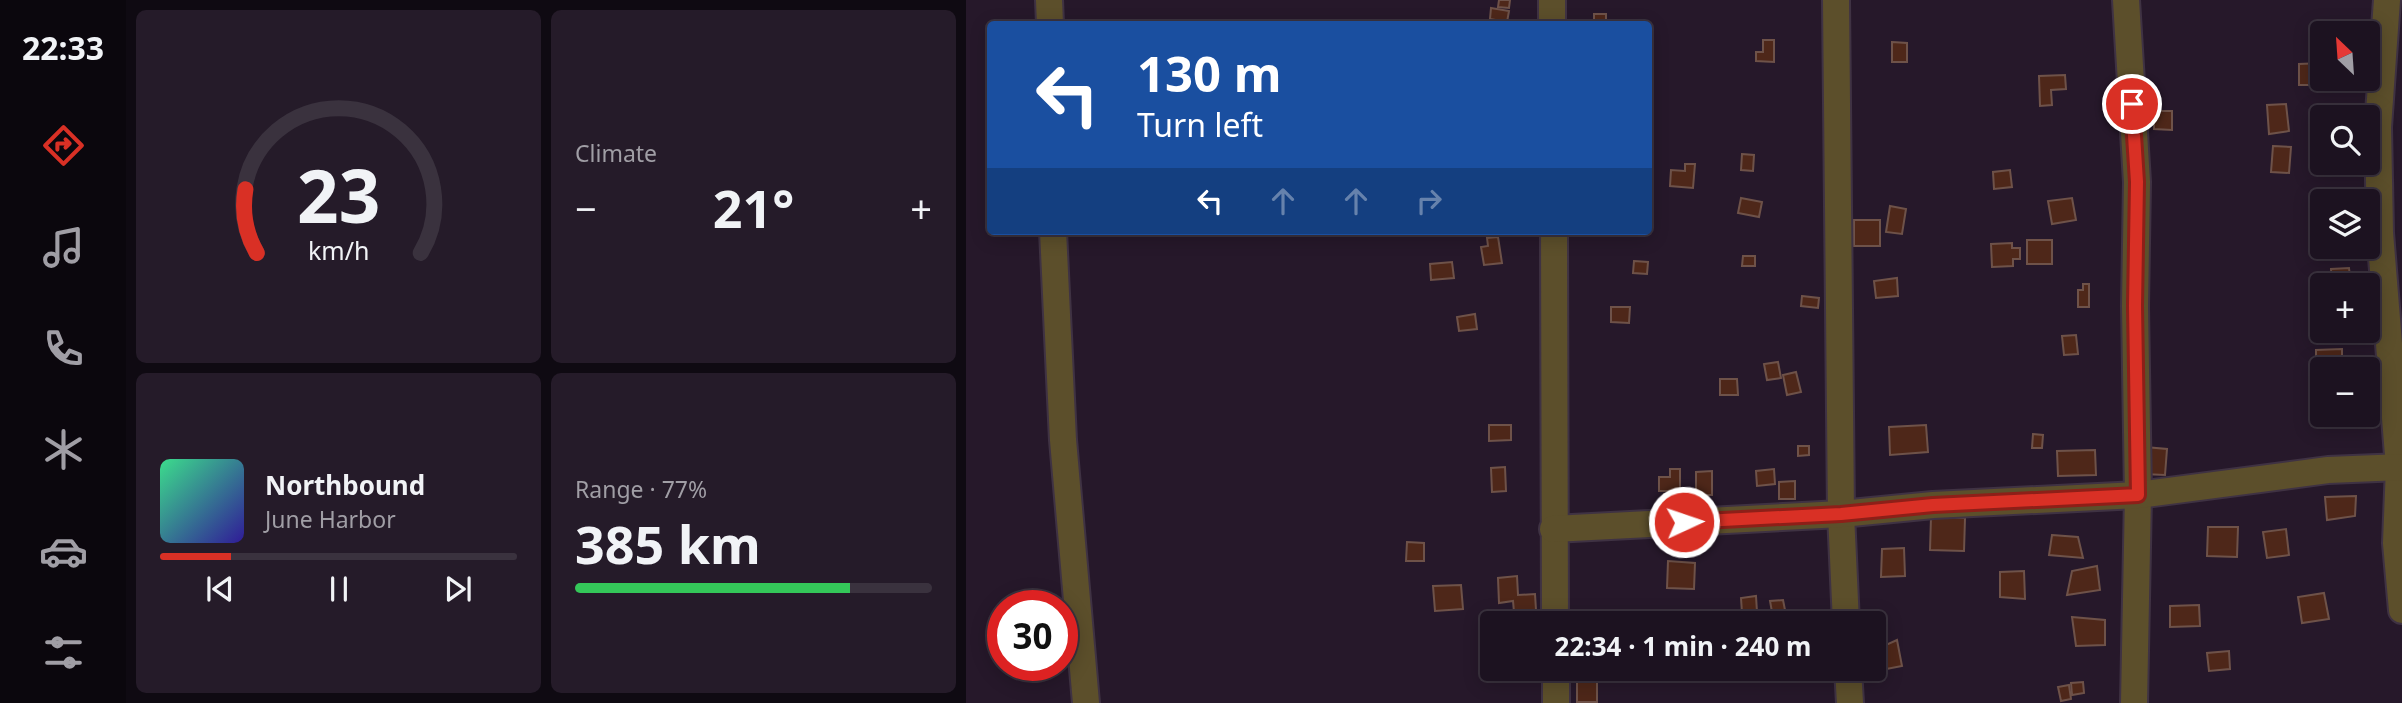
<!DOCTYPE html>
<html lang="en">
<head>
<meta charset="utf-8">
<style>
	:root { --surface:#1c1220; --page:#251b29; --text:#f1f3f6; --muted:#a09ea5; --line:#3a323e; --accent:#d93025 }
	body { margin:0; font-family:"Noto Sans",sans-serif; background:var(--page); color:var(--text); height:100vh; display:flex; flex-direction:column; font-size:26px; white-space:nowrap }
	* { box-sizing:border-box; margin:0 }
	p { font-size:23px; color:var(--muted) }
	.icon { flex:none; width:38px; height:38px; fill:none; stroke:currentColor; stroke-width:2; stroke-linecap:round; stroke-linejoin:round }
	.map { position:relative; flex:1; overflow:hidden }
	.side { display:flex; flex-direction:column; gap:10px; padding:10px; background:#0f0a12; width:840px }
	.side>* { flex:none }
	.top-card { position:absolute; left:21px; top:21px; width:665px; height:214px; border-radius:7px; box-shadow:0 4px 18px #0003,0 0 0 2px var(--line); background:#1a4fa0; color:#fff; overflow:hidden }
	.needle { width:46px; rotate:335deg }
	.tools { position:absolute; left:1344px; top:21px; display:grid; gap:14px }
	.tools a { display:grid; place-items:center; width:70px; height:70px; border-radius:7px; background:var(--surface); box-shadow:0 4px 18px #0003,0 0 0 2px var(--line); font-size:35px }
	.speed { position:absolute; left:21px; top:590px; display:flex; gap:14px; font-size:35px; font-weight:700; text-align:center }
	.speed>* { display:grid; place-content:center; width:91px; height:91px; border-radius:50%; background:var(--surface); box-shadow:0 4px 18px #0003,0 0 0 2px var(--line); line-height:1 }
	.speed .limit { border:10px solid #d22; background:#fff; color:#111 }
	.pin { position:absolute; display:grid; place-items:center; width:60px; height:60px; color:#fff; margin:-30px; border:4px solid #fff; border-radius:50%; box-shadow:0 2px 7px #0007 }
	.me { position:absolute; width:77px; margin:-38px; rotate:87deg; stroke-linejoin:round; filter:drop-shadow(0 0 5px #0008) }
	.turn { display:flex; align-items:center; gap:24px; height:147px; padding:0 35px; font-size:32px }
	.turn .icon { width:91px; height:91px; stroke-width:2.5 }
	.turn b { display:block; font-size:49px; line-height:60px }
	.lanes { display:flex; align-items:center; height:66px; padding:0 35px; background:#0003; justify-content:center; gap:35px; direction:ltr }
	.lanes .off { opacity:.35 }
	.big { font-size:52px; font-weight:700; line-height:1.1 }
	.side .card { flex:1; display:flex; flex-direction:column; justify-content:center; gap:10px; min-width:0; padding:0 24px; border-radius:10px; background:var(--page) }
	.side .dial { align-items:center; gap:0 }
	.dial svg { height:182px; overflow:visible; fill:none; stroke:var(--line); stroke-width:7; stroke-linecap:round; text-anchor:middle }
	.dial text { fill:var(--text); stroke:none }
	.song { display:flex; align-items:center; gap:21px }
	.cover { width:84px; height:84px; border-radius:10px; background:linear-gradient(135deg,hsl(150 70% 55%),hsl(250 70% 35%)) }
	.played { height:7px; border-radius:4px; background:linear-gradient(90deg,var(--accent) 20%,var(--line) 20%) }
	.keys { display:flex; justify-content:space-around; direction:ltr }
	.heat { display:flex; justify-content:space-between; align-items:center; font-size:38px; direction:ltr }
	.charge { height:10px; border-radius:5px; background:linear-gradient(90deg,#34c759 77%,var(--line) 0) }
	.side .tiles { flex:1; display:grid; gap:10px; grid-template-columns:repeat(2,1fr) }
	.trip { position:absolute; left:514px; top:611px; width:406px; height:70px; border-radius:7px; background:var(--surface); box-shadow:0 4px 18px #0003,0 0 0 2px var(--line); font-weight:700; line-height:70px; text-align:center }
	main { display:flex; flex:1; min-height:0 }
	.tabs { display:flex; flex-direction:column; width:126px; justify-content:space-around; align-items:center; background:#0b070d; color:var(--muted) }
	.tabs .icon { width:49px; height:49px }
	.tabs .selected { color:var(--accent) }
	.tabs b { font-size:32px; color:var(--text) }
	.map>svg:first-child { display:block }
</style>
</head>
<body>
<main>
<nav class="tabs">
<b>22:33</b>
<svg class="icon selected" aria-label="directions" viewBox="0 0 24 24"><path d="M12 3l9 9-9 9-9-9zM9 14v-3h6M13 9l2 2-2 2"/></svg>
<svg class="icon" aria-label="music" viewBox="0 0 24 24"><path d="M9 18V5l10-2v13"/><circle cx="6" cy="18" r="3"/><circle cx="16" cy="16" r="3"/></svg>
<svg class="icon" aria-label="phone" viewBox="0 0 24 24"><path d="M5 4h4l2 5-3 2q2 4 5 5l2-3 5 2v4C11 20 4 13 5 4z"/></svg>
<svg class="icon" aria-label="climate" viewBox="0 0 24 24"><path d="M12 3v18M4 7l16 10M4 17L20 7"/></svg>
<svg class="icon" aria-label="car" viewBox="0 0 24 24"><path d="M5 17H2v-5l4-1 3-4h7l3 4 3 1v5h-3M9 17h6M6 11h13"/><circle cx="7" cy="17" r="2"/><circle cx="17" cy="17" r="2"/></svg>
<svg class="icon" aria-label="filters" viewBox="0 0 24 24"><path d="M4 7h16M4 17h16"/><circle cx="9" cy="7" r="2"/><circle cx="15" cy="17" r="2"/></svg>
</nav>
<section class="side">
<div class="tiles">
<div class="card dial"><svg viewBox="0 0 100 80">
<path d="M14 69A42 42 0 1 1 86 69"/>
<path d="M14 69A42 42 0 0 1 9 41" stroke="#d93025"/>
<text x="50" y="56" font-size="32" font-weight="700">23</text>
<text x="50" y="72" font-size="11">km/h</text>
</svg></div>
<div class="card"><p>Climate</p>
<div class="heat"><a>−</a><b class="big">21°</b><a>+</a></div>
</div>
<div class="card">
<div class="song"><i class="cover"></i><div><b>Northbound</b><p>June Harbor</p></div></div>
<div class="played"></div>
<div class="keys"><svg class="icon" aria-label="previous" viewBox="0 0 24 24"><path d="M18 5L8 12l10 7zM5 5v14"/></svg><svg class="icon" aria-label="pause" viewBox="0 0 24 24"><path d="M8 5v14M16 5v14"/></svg><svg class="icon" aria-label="next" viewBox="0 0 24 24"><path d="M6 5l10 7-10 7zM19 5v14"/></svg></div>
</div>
<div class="card"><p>Range · 77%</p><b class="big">385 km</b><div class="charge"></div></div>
</div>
</section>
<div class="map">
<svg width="1436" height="703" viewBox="0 0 1436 703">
	<rect width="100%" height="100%" fill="#26182a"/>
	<!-- building -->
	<g fill="#4e2719" stroke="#6e5249" stroke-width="2">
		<path d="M 533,0 L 544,0 L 543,8 L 532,7 Z"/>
		<path d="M 525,8 L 543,11 L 541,22 L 524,19 Z"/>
		<rect x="628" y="14" width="12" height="10"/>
		<path d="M 797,40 L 808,40 L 808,62 L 790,61 L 790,52 L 797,52 Z"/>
		<path d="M 926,42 L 941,43 L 941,62 L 926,62 Z"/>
		<path d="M 1356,63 L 1356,79 L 1362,79 L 1362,85 L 1333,85 L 1333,64 Z"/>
		<path d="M 1099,75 L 1100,89 L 1085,90 L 1086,105 L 1074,106 L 1073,76 Z"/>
		<path d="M 1320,104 L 1323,131 L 1303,134 L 1301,105 Z"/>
		<path d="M 1188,111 L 1206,111 L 1206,130 L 1188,129 Z"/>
		<path d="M 1307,146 L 1325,147 L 1323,173 L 1305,172 Z"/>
		<path d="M 776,154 L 788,155 L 787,171 L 775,170 Z"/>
		<path d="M 719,164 L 729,164 L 727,188 L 704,186 L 705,170 L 719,171 Z"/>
		<path d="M 1044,170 L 1046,187 L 1028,189 L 1027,172 Z"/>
		<path d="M 775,198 L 796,202 L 793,217 L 772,213 Z"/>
		<path d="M 1106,198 L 1110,220 L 1086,224 L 1082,201 Z"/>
		<path d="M 924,206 L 940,209 L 936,234 L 920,232 Z"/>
		<rect x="888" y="220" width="26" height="26"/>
		<path d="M 532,237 L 536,263 L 518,265 L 515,247 L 522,246 L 521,238 Z"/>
		<rect x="1061" y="240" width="25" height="24"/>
		<path d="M 1046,243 L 1046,248 L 1054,248 L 1054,259 L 1047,259 L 1047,266 L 1026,267 L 1025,244 Z"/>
		<path d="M 777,256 L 789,256 L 789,266 L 776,266 Z"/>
		<path d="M 668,261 L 682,262 L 681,274 L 667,273 Z"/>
		<path d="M 486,262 L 488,278 L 465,280 L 464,264 Z"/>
		<path d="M 1383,268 L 1385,285 L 1366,285 L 1365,269 Z"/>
		<path d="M 931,278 L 932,296 L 910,298 L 908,281 Z"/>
		<path d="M 1117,284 L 1123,284 L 1123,307 L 1112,307 L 1112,290 L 1117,290 Z"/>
		<path d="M 836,296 L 853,298 L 852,308 L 835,306 Z"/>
		<path d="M 645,307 L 664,307 L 663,323 L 645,322 Z"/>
		<path d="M 509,314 L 511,329 L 493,331 L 491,317 Z"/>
		<path d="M 1110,335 L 1112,354 L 1098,355 L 1096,336 Z"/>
		<path d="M 1376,349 L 1376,369 L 1350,371 L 1350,350 Z"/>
		<path d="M 812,362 L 815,378 L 801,380 L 798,364 Z"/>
		<path d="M 830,372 L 835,392 L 821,395 L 817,375 Z"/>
		<path d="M 754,379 L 771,379 L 772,395 L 754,395 Z"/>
		<path d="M 523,425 L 545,425 L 545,440 L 523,441 Z"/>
		<path d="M 960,425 L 962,452 L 924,455 L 923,427 Z"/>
		<path d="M 1067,434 L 1077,435 L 1076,448 L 1066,448 Z"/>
		<path d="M 832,446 L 843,446 L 843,455 L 832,456 Z"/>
		<path d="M 1179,447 L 1201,449 L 1199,475 L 1177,474 Z"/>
		<path d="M 1129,450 L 1130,475 L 1092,476 L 1091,451 Z"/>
		<path d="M 539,467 L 540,491 L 526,492 L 525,468 Z"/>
		<path d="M 704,469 L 714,469 L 714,491 L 693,491 L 693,477 L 704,477 Z"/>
		<path d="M 808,469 L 809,484 L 791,486 L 790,471 Z"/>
		<path d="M 746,471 L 746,495 L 730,495 L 730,472 Z"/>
		<path d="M 829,481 L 829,499 L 813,499 L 813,482 Z"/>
		<path d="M 698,494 L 709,494 L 708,510 L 698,511 Z"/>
		<path d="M 1390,496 L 1389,516 L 1361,520 L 1359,497 Z"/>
		<path d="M 965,517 L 999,518 L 998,551 L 964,550 Z"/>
		<path d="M 1242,527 L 1272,527 L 1271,557 L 1241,556 Z"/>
		<path d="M 1320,529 L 1323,555 L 1301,558 L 1297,532 Z"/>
		<path d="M 1086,535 L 1112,537 L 1117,558 L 1083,555 Z"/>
		<path d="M 441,542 L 458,543 L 458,561 L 440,561 Z"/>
		<path d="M 938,548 L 939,576 L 915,577 L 916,549 Z"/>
		<path d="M 702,561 L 729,563 L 728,589 L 701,588 Z"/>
		<path d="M 1131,566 L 1134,590 L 1101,595 L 1106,571 Z"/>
		<path d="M 1058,571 L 1059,599 L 1034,597 L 1034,572 Z"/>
		<path d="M 551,576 L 552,595 L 569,594 L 570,610 L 548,612 L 547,601 L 533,603 L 532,578 Z"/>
		<path d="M 495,585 L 497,609 L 469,611 L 467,586 Z"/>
		<path d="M 1358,593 L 1363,619 L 1336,623 L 1332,597 Z"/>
		<path d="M 790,596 L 791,612 L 776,613 L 775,598 Z"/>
		<path d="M 817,600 L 819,610 L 806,612 L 804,601 Z"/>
		<path d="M 1233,605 L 1234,626 L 1204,627 L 1204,606 Z"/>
		<path d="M 1106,617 L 1139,620 L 1139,645 L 1110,646 Z"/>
		<path d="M 931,640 L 936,666 L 915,670 L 913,648 Z"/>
		<path d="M 1263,651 L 1264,669 L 1243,671 L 1241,653 Z"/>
		<path d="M 737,668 L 757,668 L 758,676 L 738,679 Z"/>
		<rect x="611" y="680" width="20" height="22"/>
		<path d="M 1117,682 L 1118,693 L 1106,695 L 1105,683 Z"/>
		<path d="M 1103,685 L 1105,699 L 1095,701 L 1092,687 Z"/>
	</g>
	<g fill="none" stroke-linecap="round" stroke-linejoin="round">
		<!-- minor casing -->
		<g stroke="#3f3243" stroke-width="30">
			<g id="minor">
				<path d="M 83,0 L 84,24"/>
				<path d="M 870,0 L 875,514 L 880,623"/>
				<path d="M 1160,0 L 1171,182 L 1169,306 L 1172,495 L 1168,703"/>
				<path d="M 1421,0 L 1412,127 L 1414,233 L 1433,467 L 1430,543 L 1436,610"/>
				<path d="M 586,24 L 586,0"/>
				<path d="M 87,231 L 97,440 L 120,703"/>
				<path d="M 588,231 L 589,623"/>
				<path d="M 587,529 L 875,514 L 967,505 L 1172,495 L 1362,470 L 1436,467"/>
				<path d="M 590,668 L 590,703"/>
				<path d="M 882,668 L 884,703"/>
			</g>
		</g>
		<!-- minor -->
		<use href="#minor" stroke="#5c4f2b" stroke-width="26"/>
	</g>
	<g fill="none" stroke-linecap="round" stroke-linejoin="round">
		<!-- route casing -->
		<g stroke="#8d1f18" stroke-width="18">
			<path id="route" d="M 718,522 L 875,514 L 967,505 L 1172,495 L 1169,306 L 1171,182 L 1166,104"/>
		</g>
		<!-- route -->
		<use href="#route" stroke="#d93025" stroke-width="12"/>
	</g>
</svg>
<div class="tools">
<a><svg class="needle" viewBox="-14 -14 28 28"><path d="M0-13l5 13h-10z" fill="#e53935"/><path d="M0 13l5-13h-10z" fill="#a09ea5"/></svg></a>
<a><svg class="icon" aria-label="search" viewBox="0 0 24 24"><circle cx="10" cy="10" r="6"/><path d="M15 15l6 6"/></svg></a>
<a><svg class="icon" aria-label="layers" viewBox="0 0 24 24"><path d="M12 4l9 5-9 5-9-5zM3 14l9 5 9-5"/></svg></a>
<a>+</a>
<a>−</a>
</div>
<div class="speed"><div class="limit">30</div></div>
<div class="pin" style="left:1166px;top:104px;background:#d93025"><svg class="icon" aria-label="arrive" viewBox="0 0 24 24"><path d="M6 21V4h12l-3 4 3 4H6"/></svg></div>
<svg class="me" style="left:718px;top:522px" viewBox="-20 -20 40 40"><circle r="17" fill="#d93025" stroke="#fff" stroke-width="3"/><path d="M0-11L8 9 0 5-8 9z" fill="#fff"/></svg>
<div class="trip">22:34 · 1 min · 240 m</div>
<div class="top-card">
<div class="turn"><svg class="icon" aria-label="left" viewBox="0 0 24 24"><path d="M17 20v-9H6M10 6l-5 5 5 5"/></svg><div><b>130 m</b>Turn left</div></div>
<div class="lanes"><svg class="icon" aria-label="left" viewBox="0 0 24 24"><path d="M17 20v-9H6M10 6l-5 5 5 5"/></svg><svg class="icon off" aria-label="ahead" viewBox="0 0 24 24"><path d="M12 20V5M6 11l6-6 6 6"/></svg><svg class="icon off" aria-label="ahead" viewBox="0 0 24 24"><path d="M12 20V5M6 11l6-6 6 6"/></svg><svg class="icon off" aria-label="right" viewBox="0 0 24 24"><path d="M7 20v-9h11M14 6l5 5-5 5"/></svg></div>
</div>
</div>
</main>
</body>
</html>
